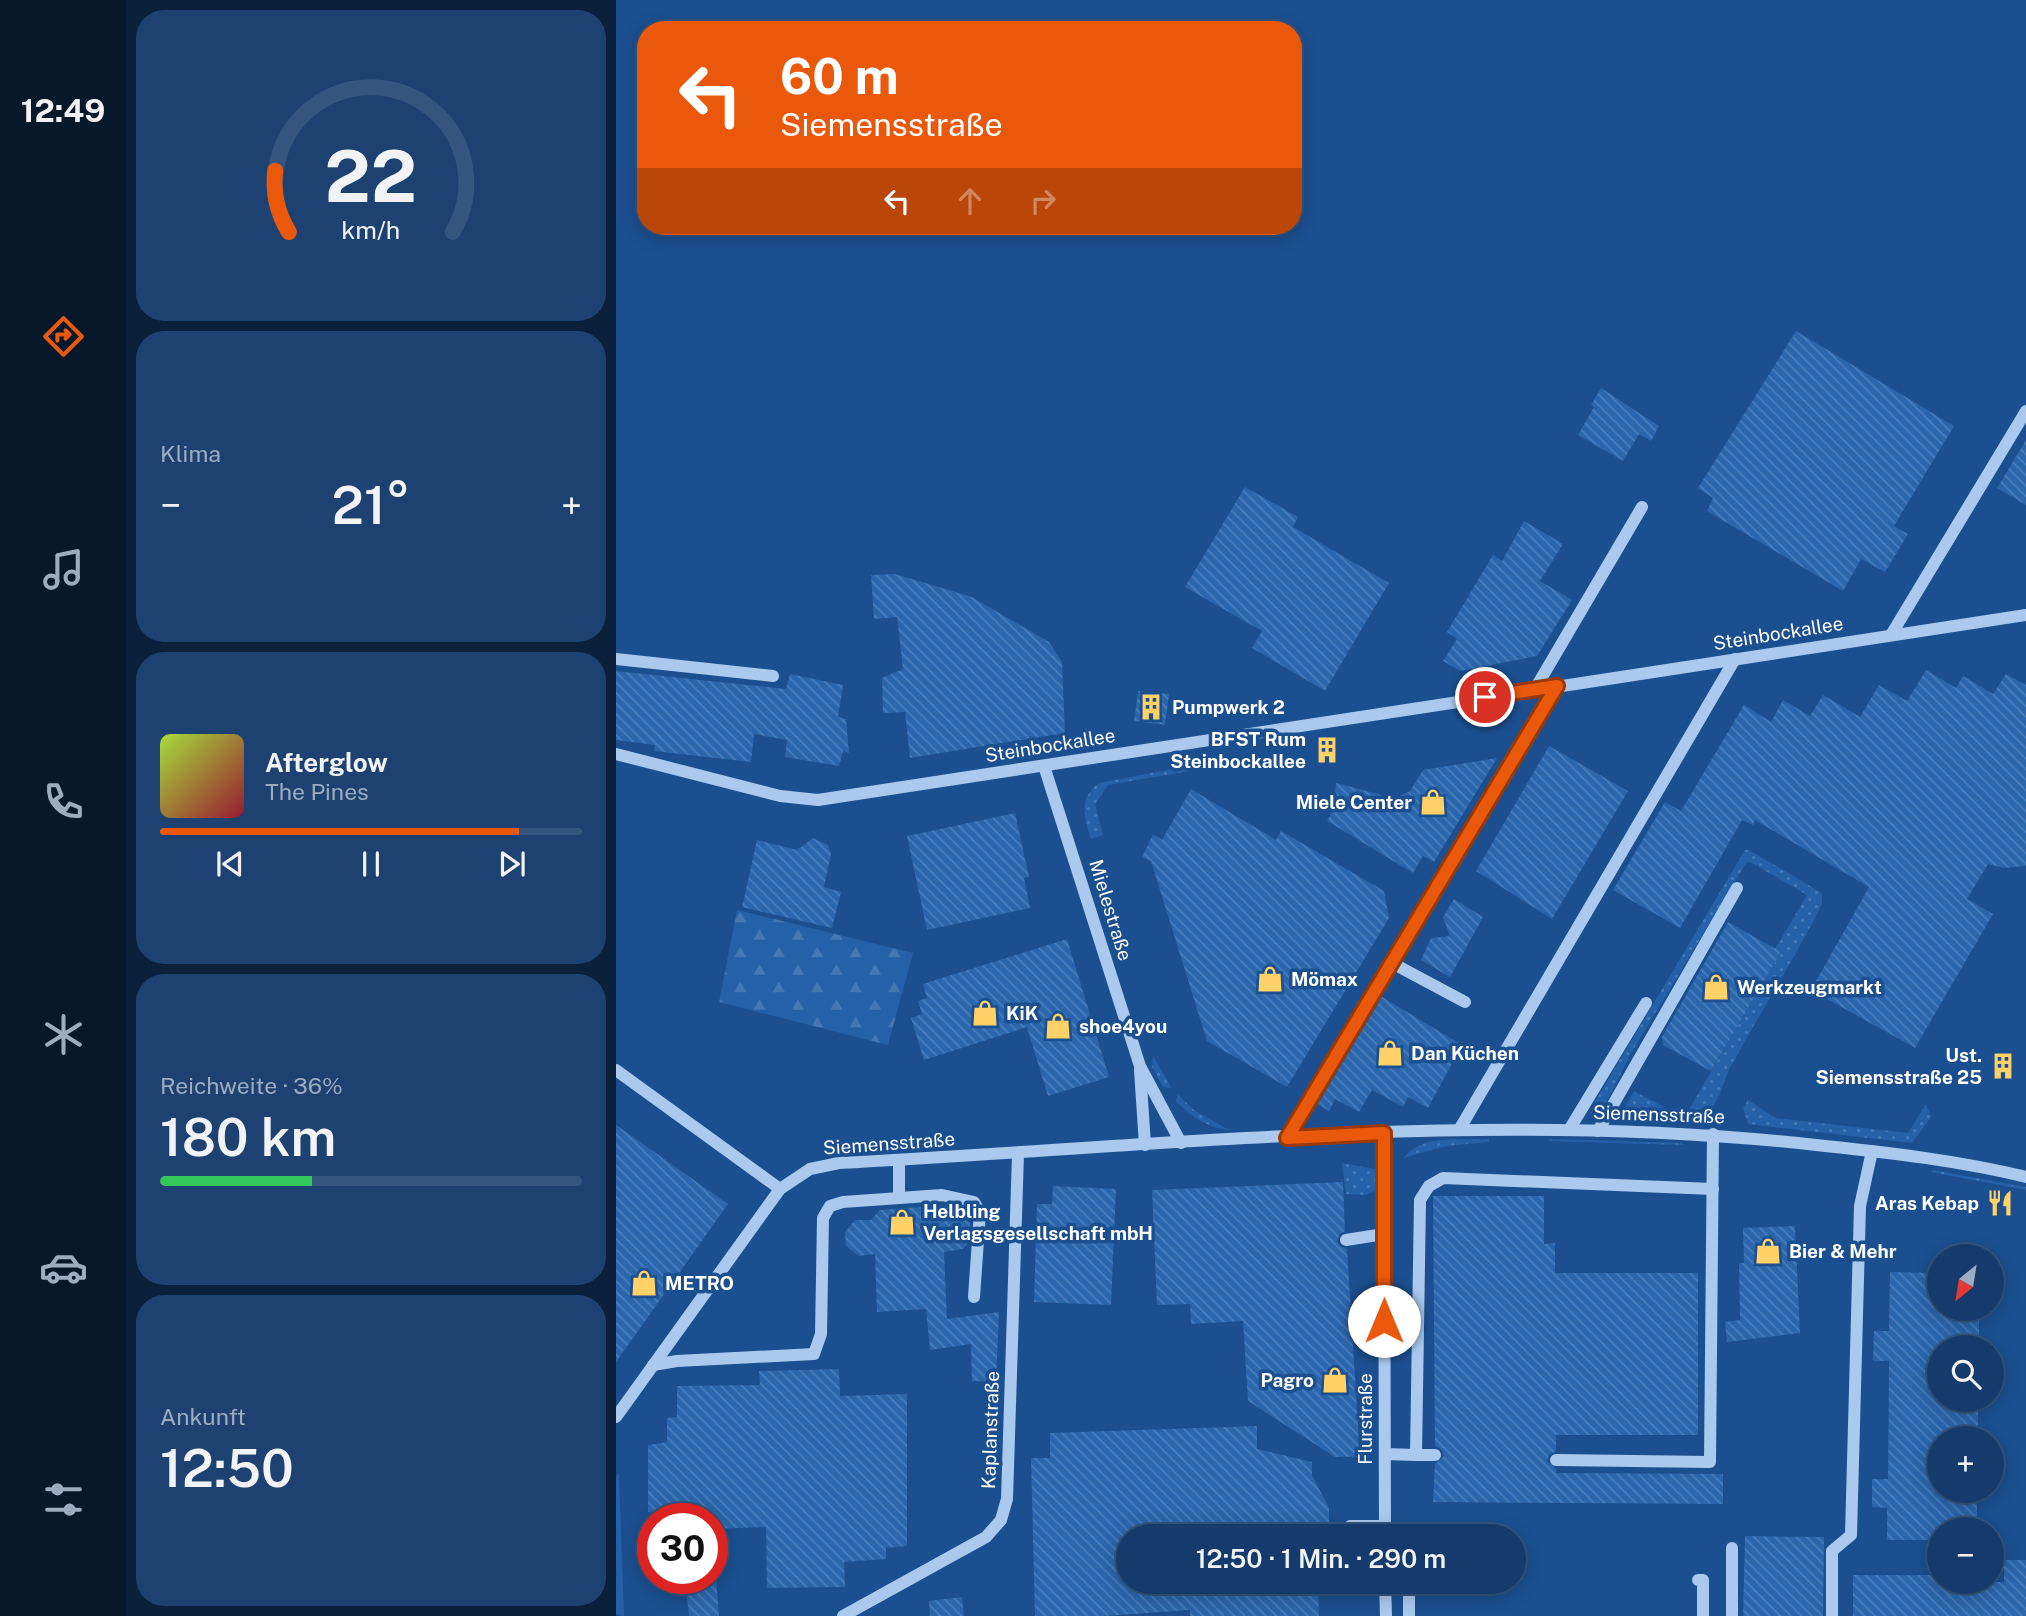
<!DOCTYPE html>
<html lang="de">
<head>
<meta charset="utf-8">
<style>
	:root { --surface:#143b6b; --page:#1d4271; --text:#f1f3f6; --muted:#9dadc1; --line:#33557e; --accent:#ea580c }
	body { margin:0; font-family:"Public Sans",sans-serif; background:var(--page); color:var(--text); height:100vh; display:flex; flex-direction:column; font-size:26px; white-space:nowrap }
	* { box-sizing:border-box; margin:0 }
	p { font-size:23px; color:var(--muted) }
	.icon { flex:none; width:38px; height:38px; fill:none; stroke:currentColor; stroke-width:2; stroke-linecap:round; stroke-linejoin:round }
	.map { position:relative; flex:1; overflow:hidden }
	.side { display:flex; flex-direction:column; gap:10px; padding:10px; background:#0b203b; width:490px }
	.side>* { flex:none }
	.top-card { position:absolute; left:21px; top:21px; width:665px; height:214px; border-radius:28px; box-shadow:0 4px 18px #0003,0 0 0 2px var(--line); background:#ea580c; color:#fff; overflow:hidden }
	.needle { width:46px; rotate:210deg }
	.buttons { position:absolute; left:1311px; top:1244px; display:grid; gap:14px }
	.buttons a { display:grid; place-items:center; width:77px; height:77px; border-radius:50%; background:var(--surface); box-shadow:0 4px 18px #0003,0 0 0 2px var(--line); font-size:35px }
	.speed { position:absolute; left:21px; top:1503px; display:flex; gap:14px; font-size:35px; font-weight:700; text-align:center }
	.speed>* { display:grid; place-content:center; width:91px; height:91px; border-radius:50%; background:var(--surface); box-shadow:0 4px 18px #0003,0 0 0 2px var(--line); line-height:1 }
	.speed .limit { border:10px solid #d22; background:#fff; color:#111 }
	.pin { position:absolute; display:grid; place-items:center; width:60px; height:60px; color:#fff; margin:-30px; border:4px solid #fff; border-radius:50%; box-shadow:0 2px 7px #0007 }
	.me { position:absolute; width:77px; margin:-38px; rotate:0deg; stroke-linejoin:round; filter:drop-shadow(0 0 5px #0008) }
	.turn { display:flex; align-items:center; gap:24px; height:147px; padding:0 28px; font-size:32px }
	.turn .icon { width:91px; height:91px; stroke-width:2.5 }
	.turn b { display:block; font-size:49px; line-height:60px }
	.lanes { display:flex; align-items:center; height:66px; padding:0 28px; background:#0003; justify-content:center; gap:35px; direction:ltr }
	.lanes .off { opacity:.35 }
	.big { font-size:52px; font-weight:600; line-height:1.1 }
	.side .tile { flex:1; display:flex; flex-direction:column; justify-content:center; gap:10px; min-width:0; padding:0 24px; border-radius:28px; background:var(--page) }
	.side .dial { align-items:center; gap:0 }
	.dial svg { height:182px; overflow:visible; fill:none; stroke:var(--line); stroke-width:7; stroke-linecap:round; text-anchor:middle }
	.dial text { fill:var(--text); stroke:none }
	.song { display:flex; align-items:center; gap:21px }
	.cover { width:84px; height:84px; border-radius:10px; background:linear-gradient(135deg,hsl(80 70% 55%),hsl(350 70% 35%)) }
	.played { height:7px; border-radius:4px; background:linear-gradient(90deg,var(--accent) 85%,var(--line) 85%) }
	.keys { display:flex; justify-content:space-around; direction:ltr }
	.heat { display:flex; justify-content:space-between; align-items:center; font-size:38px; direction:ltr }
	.charge { height:10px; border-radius:5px; background:linear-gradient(90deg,#34c759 36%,var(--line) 0) }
	.trip { position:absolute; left:500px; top:1524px; width:410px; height:70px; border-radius:35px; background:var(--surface); box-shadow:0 4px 18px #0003,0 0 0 2px var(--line); font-weight:600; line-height:70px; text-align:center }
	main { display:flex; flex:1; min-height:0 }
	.tab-bar { display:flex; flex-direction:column; width:126px; justify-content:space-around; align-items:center; background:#08182b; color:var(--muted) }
	.tab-bar .icon { width:49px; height:49px }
	.tab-bar .active { color:var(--accent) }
	.tab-bar b { font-size:32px; color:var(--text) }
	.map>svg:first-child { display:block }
</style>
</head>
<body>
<main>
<nav class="tab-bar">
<b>12:49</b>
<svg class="icon active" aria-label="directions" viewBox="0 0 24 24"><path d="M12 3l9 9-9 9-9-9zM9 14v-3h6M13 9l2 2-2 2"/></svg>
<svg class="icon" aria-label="music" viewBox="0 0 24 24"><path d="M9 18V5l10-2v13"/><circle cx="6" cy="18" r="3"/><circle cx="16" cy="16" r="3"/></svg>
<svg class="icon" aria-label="phone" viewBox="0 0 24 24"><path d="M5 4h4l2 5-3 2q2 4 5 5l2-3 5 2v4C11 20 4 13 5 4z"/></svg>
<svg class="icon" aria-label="climate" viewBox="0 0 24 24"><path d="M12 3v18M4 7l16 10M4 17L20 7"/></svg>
<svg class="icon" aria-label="car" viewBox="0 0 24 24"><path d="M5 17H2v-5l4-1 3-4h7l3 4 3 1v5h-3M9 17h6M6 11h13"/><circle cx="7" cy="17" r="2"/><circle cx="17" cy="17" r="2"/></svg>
<svg class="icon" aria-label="filters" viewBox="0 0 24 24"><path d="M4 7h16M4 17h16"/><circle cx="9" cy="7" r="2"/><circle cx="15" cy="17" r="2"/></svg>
</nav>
<section class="side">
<div class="tile dial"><svg viewBox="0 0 100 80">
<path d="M14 69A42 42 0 1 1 86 69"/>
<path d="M14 69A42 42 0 0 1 8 42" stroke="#ea580c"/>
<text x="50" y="56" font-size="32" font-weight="700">22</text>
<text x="50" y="72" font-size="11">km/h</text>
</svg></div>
<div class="tile"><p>Klima</p>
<div class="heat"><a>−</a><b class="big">21°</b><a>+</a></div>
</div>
<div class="tile">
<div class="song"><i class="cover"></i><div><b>Afterglow</b><p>The Pines</p></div></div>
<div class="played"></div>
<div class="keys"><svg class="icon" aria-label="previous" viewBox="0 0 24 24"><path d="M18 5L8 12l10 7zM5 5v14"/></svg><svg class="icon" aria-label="pause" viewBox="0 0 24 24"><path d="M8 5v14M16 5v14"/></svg><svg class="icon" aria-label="next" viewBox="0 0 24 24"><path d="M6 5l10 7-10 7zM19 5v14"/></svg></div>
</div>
<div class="tile"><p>Reichweite · 36%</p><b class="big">180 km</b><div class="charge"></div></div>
<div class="tile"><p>Ankunft</p><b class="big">12:50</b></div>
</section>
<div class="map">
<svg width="1410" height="1616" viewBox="0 0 1410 1616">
	<defs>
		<pattern id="grass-dots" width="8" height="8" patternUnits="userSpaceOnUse" patternTransform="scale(1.75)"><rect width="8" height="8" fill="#2461a8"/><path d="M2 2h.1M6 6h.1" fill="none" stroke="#4579b5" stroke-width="1.8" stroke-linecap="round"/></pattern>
		<pattern id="forest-firs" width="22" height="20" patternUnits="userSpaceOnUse" patternTransform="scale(1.75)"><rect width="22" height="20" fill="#2461a8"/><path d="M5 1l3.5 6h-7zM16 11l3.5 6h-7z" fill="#4579b5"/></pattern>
		<pattern id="building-back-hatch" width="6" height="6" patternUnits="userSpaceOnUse" patternTransform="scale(1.75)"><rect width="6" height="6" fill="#2a66ad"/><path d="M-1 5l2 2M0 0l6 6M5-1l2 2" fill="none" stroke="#4a7db9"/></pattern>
	</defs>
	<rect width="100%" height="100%" fill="#1b4f8f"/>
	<!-- grass -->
	<g fill="url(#grass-dots)">
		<path d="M 609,759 L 609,765 L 492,785 L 479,804 L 487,835 L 475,839 C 468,816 462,799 483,783 Z"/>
		<path d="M 1129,850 L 1133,850 L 1206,893 L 1206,904 C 1178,960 1144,1013 1114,1068 C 1108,1080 1103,1102 1093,1111 C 1074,1128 1032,1120 1010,1117 L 1006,1112 L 1018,1091 L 1068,1118 L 1165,952 L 1159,949 L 1191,895 L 1134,862 L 1130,863 L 1016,1052 L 984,1114 L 978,1117 L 974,1114 L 977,1105 Z"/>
		<path d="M 537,1056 L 555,1087 L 554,1088 L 547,1087 L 536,1067 Z"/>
		<path d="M 562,1095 L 578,1110 L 613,1130 C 593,1129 573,1115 560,1101 Z"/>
		<path d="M 1132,1100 L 1159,1118 L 1292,1133 L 1310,1104 L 1315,1117 L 1296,1143 L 1132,1124 L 1127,1108 Z"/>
		<path d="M 873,1139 L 873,1142 L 830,1146 L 788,1158 C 804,1134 848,1140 873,1139 Z"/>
		<path d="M 933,1139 L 1066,1143 L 1068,1145 L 933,1141 Z"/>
		<path d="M 726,1163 L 759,1169 L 759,1191 L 749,1195 L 730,1194 Z"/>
		<path d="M 1317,1170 L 1410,1187 L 1410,1190 L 1315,1172 Z"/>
	</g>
	<!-- forest -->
	<path fill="url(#forest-firs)" d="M 121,910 L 297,953 L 272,1045 L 103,1002 Z"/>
	<!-- pitch -->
	<path fill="#2461a8" d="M 3,1473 L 8,1616 L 0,1614 L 0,1477 Z"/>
	<!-- building -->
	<g fill="url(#building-back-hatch)">
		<path d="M 1180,331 L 1338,426 L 1278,526 L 1292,534 L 1269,572 L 1245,559 L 1227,591 L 1091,511 L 1097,498 L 1082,488 Z"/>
		<path d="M 985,388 L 1043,426 L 1035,441 L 1023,434 L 1007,461 L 962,435 L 978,407 L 975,405 Z"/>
		<path d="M 1410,440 L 1410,505 L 1381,488 Z"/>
		<path d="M 629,487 L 682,517 L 677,527 L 773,583 L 709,691 L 636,648 L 646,631 L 569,587 Z"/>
		<path d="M 908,521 L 947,544 L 924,581 L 956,600 L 921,656 L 844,671 L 827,661 L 841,639 L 831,632 L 877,555 L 886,561 Z"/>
		<path d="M 279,574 L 356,597 L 433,642 L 446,662 L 449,733 L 294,758 L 289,712 L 267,713 L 266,678 L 287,669 L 281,617 L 258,619 L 255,575 Z"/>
		<path d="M 1310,670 L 1340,688 L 1347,676 L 1377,694 L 1390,674 L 1410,685 L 1410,866 L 1388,868 L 1372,864 L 1351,899 L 1377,914 L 1299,1048 L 1195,990 L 1253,887 L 1139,820 L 1137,825 L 1126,820 L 1064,928 L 997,890 L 1049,802 L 1065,811 L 1128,705 L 1155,722 L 1167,700 L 1194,716 L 1207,695 L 1244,717 L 1263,685 L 1291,701 Z"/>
		<path d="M 0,671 L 170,689 L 174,674 L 227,685 L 222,717 L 230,719 L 233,753 L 227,751 L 223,766 L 169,757 L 171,740 L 138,734 L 135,762 L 38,751 L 39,745 L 0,740 Z"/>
		<path d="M 522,691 L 553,694 L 549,725 L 518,721 Z"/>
		<path d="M 933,746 L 1012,791 L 936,919 L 860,871 Z"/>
		<path d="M 881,758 L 818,862 L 807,856 L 797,873 L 711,821 L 718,808 L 720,783 L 762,794 L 775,801 L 794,791 L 807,770 Z"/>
		<path d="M 575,789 L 660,840 L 665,831 L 768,891 L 773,918 L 671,1087 L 591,1041 L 535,861 L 526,857 L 537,834 L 546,840 Z"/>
		<path d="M 399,813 L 413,877 L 408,878 L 414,908 L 311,930 L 291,836 Z"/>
		<path d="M 197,838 L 212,845 L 215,854 L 208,887 L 225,892 L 216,928 L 126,907 L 141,840 L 181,850 Z"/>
		<path d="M 838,899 L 867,917 L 834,977 L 805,960 L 815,938 L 834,936 L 827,917 Z"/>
		<path d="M 1112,922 L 1165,952 L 1095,1071 L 1047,1045 L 1046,1037 Z"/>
		<path d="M 451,939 L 493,1077 L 432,1096 L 411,1027 L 308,1060 L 295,1018 L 306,1014 L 302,1001 L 311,998 L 307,984 Z"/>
		<path d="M 766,997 L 846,1045 L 812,1108 L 792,1097 L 787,1107 L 756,1090 L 743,1112 L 719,1099 L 713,1111 L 702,1104 Z"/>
		<path d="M 0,1125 L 112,1204 L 0,1362 Z"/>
		<path d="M 727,1182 L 729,1231 L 724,1234 L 721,1241 L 724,1246 L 731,1249 L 744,1457 L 719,1457 L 632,1401 L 627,1321 L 575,1324 L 574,1304 L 541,1305 L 536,1190 Z"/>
		<path d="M 437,1186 L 500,1189 L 495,1305 L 418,1302 L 421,1204 L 436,1204 Z"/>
		<path d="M 817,1196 L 928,1196 L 928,1244 L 939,1243 L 939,1273 L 1082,1273 L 1082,1435 L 940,1435 L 940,1451 L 933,1455 L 931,1461 L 940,1469 L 940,1473 L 1107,1474 L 1107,1504 L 817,1502 L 819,1464 L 828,1456 L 826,1450 L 819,1446 Z"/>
		<path d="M 317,1206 L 328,1216 L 345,1215 L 354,1223 L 353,1242 L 347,1249 L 328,1252 L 331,1319 L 383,1312 L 380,1382 L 356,1381 L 355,1344 L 314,1350 L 310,1309 L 261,1312 L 259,1254 L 243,1256 L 230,1246 L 229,1232 L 239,1220 L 255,1220 L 264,1210 Z"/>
		<path d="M 1179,1226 L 1184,1333 L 1111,1342 L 1109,1322 L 1124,1320 L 1123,1263 L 1128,1263 L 1127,1228 Z"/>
		<path d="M 1274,1272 L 1323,1273 L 1323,1309 L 1363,1309 L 1363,1348 L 1323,1348 L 1323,1400 L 1362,1400 L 1362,1438 L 1323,1438 L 1323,1491 L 1361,1491 L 1361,1530 L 1323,1530 L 1323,1540 L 1271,1540 L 1271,1508 L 1256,1507 L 1256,1479 L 1272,1479 L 1273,1361 L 1257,1361 L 1258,1331 L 1273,1331 Z"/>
		<path d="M 223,1369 L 224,1396 L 291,1394 L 291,1546 L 270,1548 L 270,1559 L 228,1562 L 229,1587 L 151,1588 L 150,1527 L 96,1529 L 96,1519 L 61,1519 L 61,1514 L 32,1512 L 32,1445 L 51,1442 L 51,1418 L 61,1417 L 61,1386 L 144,1385 L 143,1371 Z"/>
		<path d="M 641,1426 L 641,1449 L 696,1462 L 696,1475 L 713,1508 L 713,1536 L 513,1536 L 513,1582 L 702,1582 L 703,1616 L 574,1616 L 574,1610 L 489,1616 L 419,1616 L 415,1458 L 434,1458 L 434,1433 Z"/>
		<path d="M 1129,1536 L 1208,1537 L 1207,1616 L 1127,1616 Z"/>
		<path d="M 1388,1560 L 1410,1560 L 1410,1616 L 1237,1616 L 1237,1575 L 1323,1575 L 1323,1582 L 1388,1582 Z"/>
		<path d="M 69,1578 L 100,1578 L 103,1616 L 73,1616 Z"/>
		<path d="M 346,1597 L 348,1616 L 314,1616 L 313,1601 Z"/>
	</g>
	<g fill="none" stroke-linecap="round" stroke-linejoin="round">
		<!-- minor -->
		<g stroke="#a9c9ee" stroke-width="12">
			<path d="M 1275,635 L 1410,411"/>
			<path d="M 0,659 L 157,676"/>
			<path d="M 919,689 L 1026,507"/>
			<path d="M 0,754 L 164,796 L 202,800 L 1410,615"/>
			<path d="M 428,766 L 524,1066 L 565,1143"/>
			<path d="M 776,963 L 849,1002"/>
			<path d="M 0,1070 L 164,1189"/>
			<path d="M 524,1070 L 529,1145"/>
			<path d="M 843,1130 L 1119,659"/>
			<path d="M 953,1130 L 1030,1003"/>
			<path d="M 982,1131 L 1121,888"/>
			<path d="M 768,1133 L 769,1536"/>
			<path d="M 671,1138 L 941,686"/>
			<path d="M 283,1160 L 283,1198"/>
			<path d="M 730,1240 L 768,1234"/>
			<path d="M 37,1365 L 61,1361 L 198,1354 L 205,1334 L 207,1218 L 214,1206 L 227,1202 L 326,1195 L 358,1202 L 364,1212 L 358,1297"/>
			<path d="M 0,1417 L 164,1189 L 194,1169 L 223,1163 C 551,1146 882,1108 1209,1146 C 1276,1153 1345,1161 1410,1177"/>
			<path d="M 769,1454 L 800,1455 L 804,1200 L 813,1186 L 827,1178 L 1097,1189"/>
			<path d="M 800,1455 L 819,1455"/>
			<path d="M 940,1460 L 1094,1462 L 1097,1134"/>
			<path d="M 734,1526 L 769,1526"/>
			<path d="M 1116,1548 L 1116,1616"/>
			<path d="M 1082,1580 L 1087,1580 L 1087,1616"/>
			<path d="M 769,1582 L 770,1616"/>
			<path d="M 227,1616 L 370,1537 L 385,1520 L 391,1499 L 402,1154"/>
			<path d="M 793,1616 L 793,1582"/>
			<path d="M 1216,1616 L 1216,1551 L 1235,1535 L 1244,1206 L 1256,1151"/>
		</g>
	</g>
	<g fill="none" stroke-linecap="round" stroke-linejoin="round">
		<!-- route casing -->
		<g stroke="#983908" stroke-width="18">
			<path id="route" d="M 768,1321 L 768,1133 L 671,1138 L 941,686 L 869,697"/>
		</g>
		<!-- route -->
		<use href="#route" stroke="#ea580c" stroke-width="12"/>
	</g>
	<!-- icons -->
	<defs>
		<g id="building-bare" transform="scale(2.1)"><path d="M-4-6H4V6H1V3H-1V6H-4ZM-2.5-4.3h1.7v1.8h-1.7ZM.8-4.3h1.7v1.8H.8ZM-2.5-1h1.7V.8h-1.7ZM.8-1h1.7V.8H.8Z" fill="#ffd166" stroke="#1b4f8f" stroke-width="2.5" paint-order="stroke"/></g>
		<g id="shop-bare" transform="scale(2.1)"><path d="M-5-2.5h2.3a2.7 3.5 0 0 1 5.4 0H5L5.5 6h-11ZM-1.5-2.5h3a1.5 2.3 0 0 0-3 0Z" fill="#ffd166" stroke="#1b4f8f" stroke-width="2.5" paint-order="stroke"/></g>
		<g id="restaurant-bare" transform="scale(2.1)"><path d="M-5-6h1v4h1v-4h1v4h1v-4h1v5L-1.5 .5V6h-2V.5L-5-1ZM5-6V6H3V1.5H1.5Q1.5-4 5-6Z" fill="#ffd166" stroke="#1b4f8f" stroke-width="2.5" paint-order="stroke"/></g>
	</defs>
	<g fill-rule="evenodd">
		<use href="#building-bare" x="535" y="707"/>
		<use href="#building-bare" x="711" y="750"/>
		<use href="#shop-bare" x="817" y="802"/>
		<use href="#shop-bare" x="654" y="979"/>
		<use href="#shop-bare" x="1100" y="987"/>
		<use href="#shop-bare" x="369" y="1013"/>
		<use href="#shop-bare" x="442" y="1026"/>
		<use href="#shop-bare" x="774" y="1053"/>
		<use href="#building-bare" x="1387" y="1066"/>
		<use href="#restaurant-bare" x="1384" y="1203"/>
		<use href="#shop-bare" x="286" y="1222"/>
		<use href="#shop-bare" x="1152" y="1251"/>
		<use href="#shop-bare" x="28" y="1283"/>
		<use href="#shop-bare" x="719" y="1380"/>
	</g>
	<g text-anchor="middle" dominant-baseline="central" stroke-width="7" stroke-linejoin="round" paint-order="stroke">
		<!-- street labels -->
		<g font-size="19" fill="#fff" stroke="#1b4f8f">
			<text transform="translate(1162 633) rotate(-9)">Steinbockallee</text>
			<text transform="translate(434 745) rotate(-9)">Steinbockallee</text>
			<text transform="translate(495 910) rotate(73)">Mielestraße</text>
			<text transform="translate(1043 1114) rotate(2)">Siemensstraße</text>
			<text transform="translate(273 1143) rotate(-4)">Siemensstraße</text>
			<text transform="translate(749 1419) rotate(-90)">Flurstraße</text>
			<text transform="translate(374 1430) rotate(-88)">Kaplanstraße</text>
		</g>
		<!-- poi labels -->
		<g font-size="19" font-weight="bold" fill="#fff" stroke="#1b4f8f" text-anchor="start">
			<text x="556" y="707">Pumpwerk 2</text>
			<text x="690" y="739" text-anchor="end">BFST Rum<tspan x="690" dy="22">Steinbockallee</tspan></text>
			<text x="796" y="802" text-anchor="end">Miele Center</text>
			<text x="675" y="979">Mömax</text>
			<text x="1121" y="987">Werkzeugmarkt</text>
			<text x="390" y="1013">KiK</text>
			<text x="463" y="1026">shoe4you</text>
			<text x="795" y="1053">Dan Küchen</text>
			<text x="1366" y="1055" text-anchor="end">Ust.<tspan x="1366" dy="22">Siemensstraße 25</tspan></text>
			<text x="1363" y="1203" text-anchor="end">Aras Kebap</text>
			<text x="307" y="1211">Helbling<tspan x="307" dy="22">Verlagsgesellschaft mbH</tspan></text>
			<text x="1173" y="1251">Bier &amp; Mehr</text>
			<text x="49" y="1283">METRO</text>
			<text x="698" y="1380" text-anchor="end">Pagro</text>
		</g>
	</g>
</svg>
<div class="buttons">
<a><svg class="needle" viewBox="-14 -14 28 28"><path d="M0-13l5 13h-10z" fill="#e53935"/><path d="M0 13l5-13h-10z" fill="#9dadc1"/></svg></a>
<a><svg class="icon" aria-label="search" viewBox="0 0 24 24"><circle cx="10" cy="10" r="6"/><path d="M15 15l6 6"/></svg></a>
<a>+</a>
<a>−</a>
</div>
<div class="speed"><div class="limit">30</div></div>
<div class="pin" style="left:869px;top:697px;background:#d93025"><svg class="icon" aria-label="arrive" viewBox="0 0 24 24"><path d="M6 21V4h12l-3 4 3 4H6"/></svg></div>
<svg class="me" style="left:768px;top:1321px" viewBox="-20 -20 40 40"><circle r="19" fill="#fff"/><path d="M0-13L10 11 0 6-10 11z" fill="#ea580c"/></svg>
<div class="trip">12:50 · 1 Min. · 290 m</div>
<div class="top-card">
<div class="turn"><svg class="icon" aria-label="left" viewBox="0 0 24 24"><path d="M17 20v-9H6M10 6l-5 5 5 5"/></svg><div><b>60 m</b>Siemensstraße</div></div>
<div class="lanes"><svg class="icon" aria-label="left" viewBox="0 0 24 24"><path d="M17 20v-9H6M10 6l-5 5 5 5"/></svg><svg class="icon off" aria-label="ahead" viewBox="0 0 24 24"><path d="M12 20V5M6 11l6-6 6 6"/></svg><svg class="icon off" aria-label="right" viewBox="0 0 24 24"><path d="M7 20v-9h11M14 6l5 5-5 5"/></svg></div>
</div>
</div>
</main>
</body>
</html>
